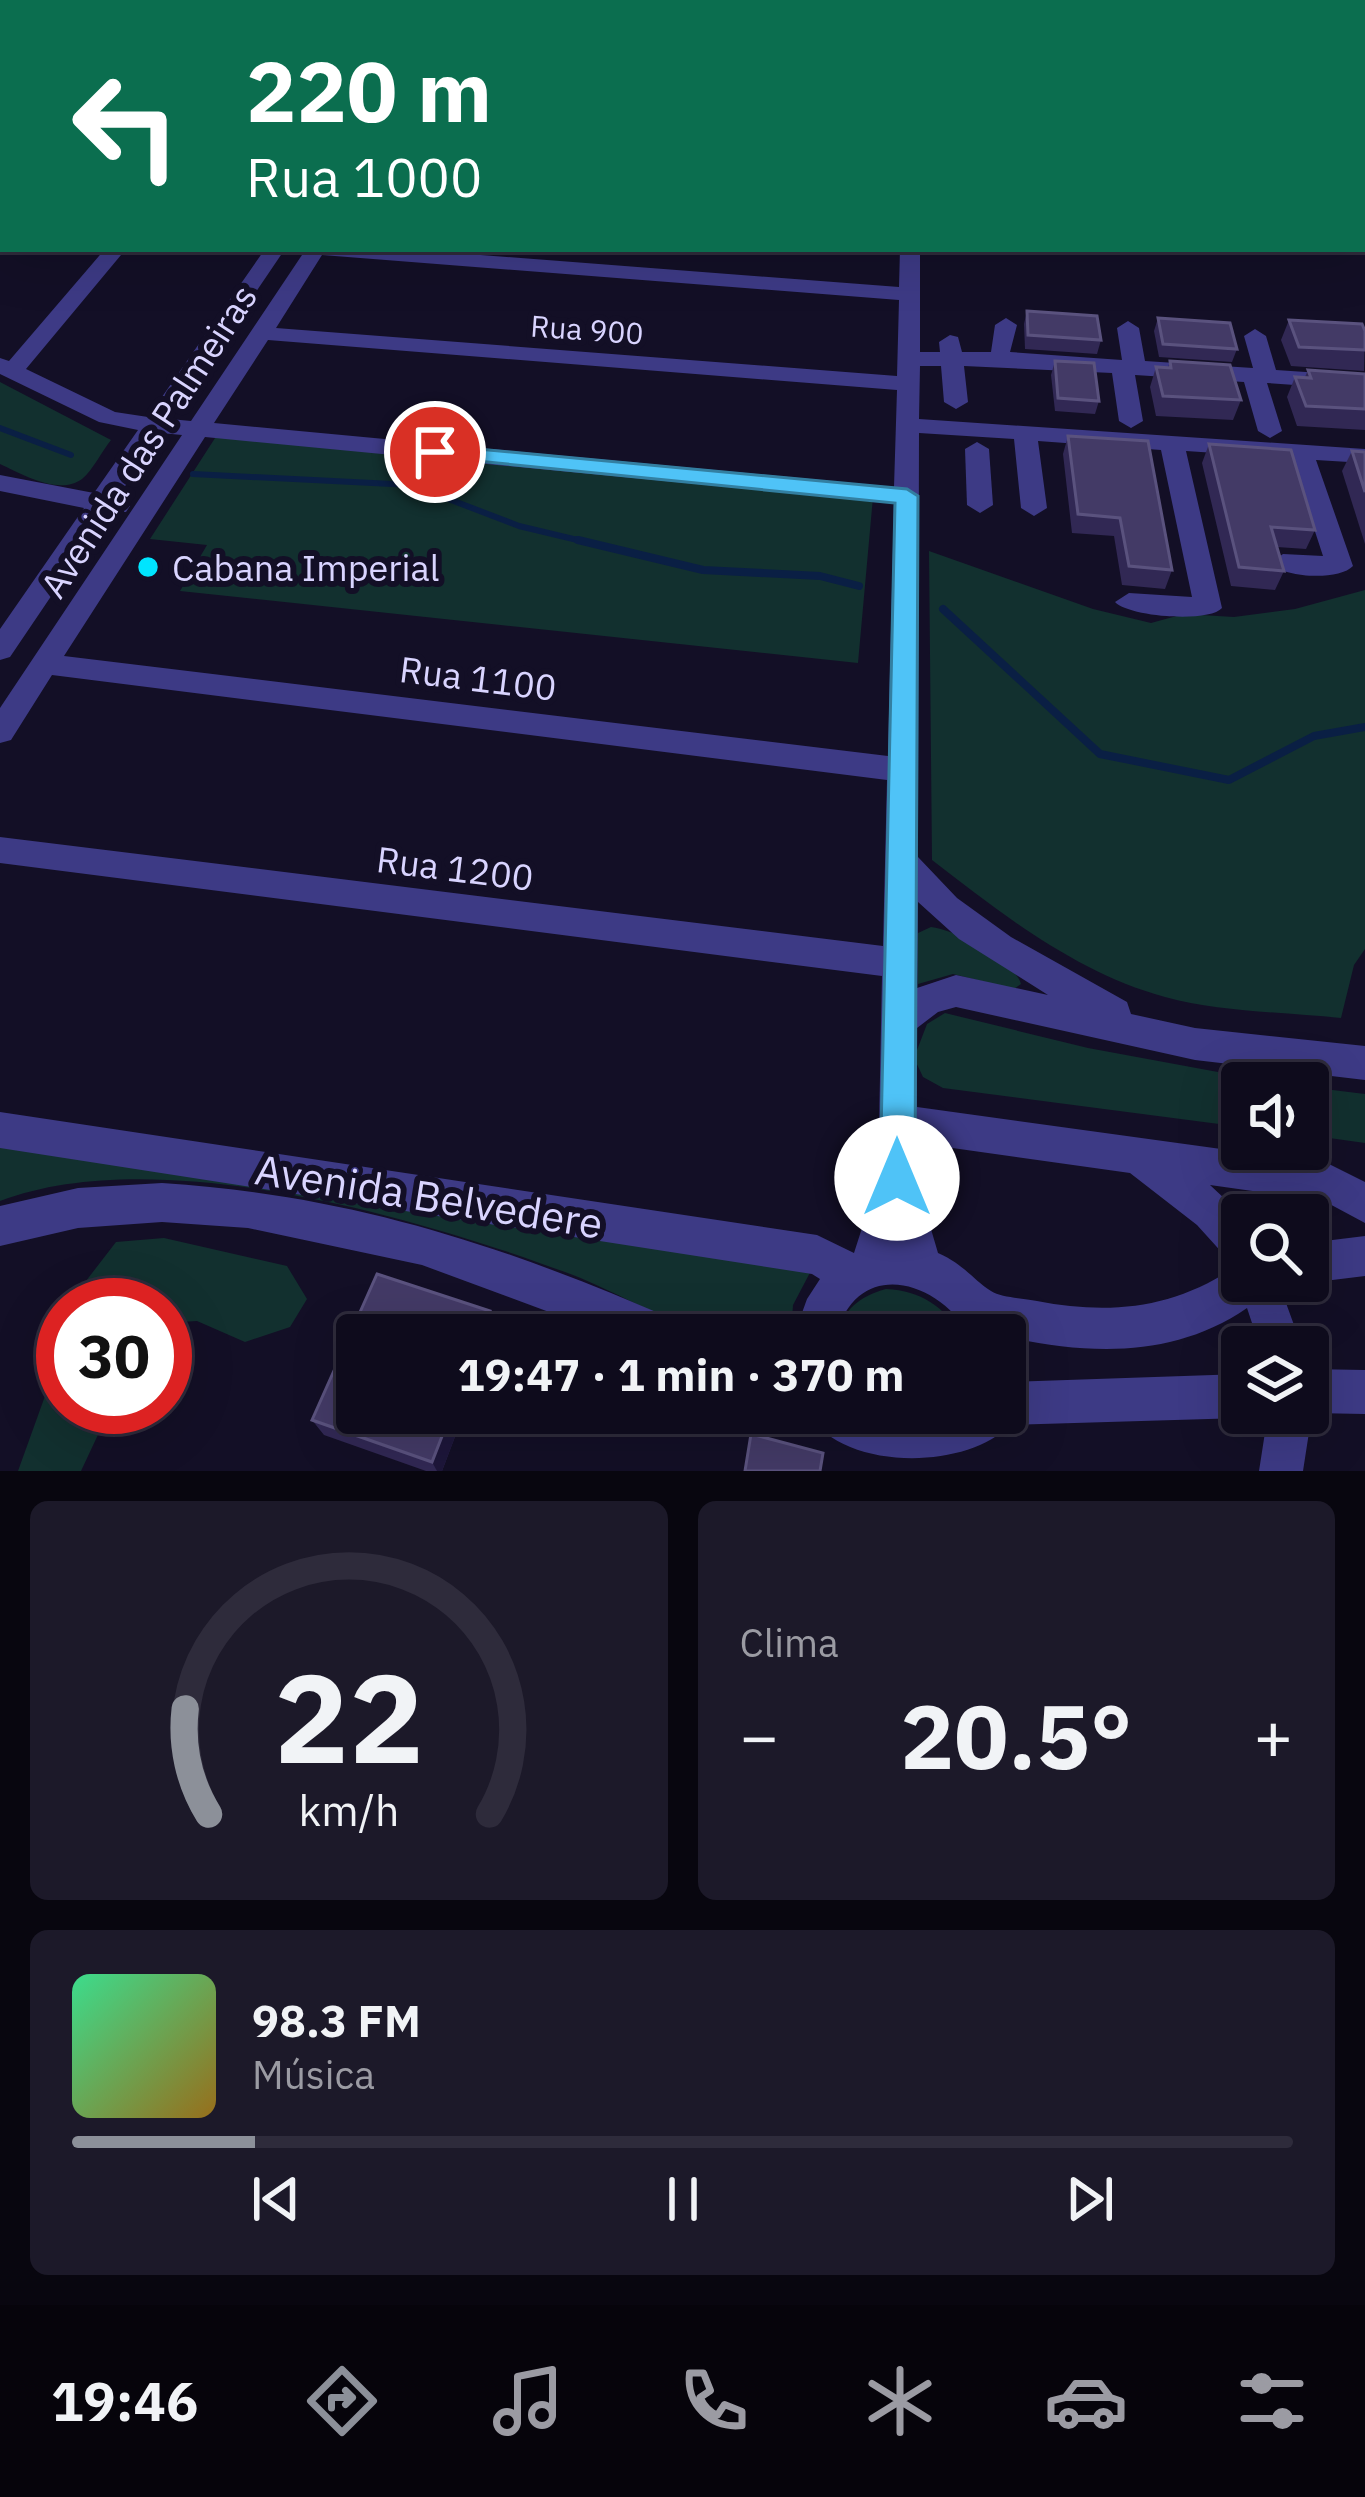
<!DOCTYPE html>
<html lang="pt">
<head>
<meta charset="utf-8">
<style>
	:root { --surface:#0e0b1c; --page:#1c1929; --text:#f1f3f6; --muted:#9b9ba3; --line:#2e2b3b; --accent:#8c9099 }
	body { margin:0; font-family:"IBM Plex Sans",sans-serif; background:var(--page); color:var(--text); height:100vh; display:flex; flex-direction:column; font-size:45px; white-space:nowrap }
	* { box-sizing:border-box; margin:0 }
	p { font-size:39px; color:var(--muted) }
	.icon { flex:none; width:66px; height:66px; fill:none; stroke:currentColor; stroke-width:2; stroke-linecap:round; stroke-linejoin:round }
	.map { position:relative; height:1471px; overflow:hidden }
	.sheet { display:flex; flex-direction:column; gap:30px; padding:30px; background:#08060f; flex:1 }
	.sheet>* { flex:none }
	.top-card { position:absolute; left:0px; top:0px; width:1365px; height:252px; box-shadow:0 12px 48px #0002,0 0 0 3px var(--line); background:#0b6e4f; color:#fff; overflow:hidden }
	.controls { position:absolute; left:1221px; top:1062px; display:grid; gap:24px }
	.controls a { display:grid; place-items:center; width:108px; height:108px; border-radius:12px; background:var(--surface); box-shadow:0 12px 48px #0002,0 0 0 3px var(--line); font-size:60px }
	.speed { position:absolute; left:36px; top:1278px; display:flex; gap:24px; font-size:60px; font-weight:700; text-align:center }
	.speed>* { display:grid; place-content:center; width:156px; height:156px; border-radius:50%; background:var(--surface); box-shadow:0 12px 48px #0002,0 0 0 3px var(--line); line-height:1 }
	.speed .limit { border:18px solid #d22; background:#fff; color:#111 }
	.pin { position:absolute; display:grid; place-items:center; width:102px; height:102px; color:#fff; margin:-51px; border:6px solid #fff; border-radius:50%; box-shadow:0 3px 12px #0007 }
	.me { position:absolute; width:132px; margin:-66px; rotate:0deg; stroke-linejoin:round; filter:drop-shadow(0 0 9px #0008) }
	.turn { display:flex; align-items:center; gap:42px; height:252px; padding:0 48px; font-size:54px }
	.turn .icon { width:156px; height:156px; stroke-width:2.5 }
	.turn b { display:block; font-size:84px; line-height:102px }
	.big { font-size:90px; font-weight:700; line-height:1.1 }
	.sheet .tile { flex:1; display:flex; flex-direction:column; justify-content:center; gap:18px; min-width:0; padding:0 42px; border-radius:18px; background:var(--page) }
	.sheet .dial { align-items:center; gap:0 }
	.dial svg { height:312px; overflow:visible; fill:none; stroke:var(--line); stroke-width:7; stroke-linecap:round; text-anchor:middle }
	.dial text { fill:var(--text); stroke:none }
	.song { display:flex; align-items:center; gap:36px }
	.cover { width:144px; height:144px; border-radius:18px; background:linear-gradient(135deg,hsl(150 70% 55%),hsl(40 70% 35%)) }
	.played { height:12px; border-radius:6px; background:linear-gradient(90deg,var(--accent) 15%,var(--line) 15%) }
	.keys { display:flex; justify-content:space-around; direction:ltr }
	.heat { display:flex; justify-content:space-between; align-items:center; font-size:66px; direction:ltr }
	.sheet .tiles { flex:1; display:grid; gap:30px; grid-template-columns:1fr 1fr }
	.tile:last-child { grid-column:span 2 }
	.trip { position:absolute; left:336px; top:1314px; width:690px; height:120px; border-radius:12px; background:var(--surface); box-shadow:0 12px 48px #0002,0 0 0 3px var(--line); font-weight:700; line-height:120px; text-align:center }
	.dock { display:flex; height:192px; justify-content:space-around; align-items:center; background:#06040b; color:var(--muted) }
	.dock .icon { width:84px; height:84px }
	.dock .current { color:var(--accent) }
	.dock b { font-size:54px; color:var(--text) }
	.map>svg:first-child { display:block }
</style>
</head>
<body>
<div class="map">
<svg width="1365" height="1471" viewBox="0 0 1365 1471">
	<rect width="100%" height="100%" fill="#130f26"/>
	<!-- green -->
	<g fill="#12302f">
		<path d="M 0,382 L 111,440 C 102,451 93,470 82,479 C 59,496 22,474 0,464 Z"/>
		<path d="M 217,435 L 873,497 L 858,663 L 180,591 L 207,545 L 150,539 Z"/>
		<path d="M 929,551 L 1093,609 L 1151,623 L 1184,614 L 1234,617 L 1295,609 L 1365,590 L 1365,949 L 1354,965 L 1341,1018 C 1284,1012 1220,1012 1165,997 C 1077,973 1003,915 932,860 Z"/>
		<path d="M 931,927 C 956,930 1014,960 1021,984 L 1014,989 L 953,974 L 918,984 L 918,933 Z"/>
		<path d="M 945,1013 L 1088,1048 L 1278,1083 L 1242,1083 L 1242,1127 L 943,1088 L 923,1077 L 914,1058 L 927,1024 Z"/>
		<path d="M 1308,1087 L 1365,1094 L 1365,1143 L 1308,1135 Z"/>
		<path d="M 0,1143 L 814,1265 L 793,1305 L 791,1335 C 768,1335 741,1339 718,1335 C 677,1328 615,1291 573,1275 C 421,1218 158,1141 0,1201 Z"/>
		<path d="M 164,1238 L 287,1266 L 307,1299 L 290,1327 L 245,1342 L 197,1321 L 165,1323 L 165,1305 L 74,1305 L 79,1290 L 116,1242 Z"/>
		<path d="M 886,1289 C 922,1291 942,1306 963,1335 L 833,1335 C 847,1309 857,1297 886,1289 Z"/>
		<path d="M 63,1346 L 63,1407 L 111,1407 L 81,1471 L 18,1471 Z"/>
		<path d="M 850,1413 L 960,1413 L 949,1427 L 904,1442 Z"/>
	</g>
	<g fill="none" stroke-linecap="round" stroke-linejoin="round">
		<!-- stream-far1 -->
		<g stroke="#0a1f44" stroke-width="6">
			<path d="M 0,428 L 71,455"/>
			<path d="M 193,474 L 412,485 L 519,526 L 590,543"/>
		</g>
		<!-- stream -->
		<g stroke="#0a1f44" stroke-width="8">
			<path d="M 578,540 L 703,570 L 820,576 L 859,586"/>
			<path d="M 943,609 L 1100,754 L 1229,780 L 1314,736 L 1365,727"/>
		</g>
		<!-- minor -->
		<g fill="#3d3a85" fill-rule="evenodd">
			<path d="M 39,0 L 56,0 L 37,3 Z"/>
			<path d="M 439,0 L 455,0 L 437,3 Z"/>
			<path d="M 470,0 L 486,0 L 469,3 Z"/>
			<rect x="906" y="0" width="16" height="3"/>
			<path d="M 1174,0 L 1193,0 L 1172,3 Z"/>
			<path d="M 3,58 L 3,71 L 0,72 L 0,59 Z"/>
			<rect x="0" y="119" width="3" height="10"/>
			<path d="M 3,202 L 3,215 L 0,216 L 0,203 Z"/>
			<path d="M 105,249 L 126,249 L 26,369 L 115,412 L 148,417 L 265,249 L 285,249 L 170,419 L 191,421 L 306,249 L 402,249 L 899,287 L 900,249 L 920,249 L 920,352 L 940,352 L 939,342 L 950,335 L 958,337 L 962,352 L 991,352 L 995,325 L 1006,318 L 1017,325 L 1010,352 L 1122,360 L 1117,328 L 1128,321 L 1139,328 L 1145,361 L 1253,368 L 1244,336 L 1255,329 L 1266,336 L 1276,370 L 1365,376 L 1365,390 L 1267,383 L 1282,431 L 1270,438 L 1258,431 L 1244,382 L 1135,375 L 1143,421 L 1131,428 L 1119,421 L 1112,373 L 964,366 L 968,402 L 956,409 L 944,402 L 941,366 L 920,366 L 919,419 L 1365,449 L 1365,463 L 1316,460 L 1353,566 C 1339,581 1284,578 1270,563 L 1283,554 L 1323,556 L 1291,458 L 1186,451 L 1222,608 C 1209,623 1129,617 1115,602 L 1129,593 L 1192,597 L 1161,450 L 1038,441 L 1047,508 L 1034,516 L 1021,508 L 1014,439 L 919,433 L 918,857 L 957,898 L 1011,937 L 1127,1002 L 1131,1014 L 1195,1028 L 1365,1046 L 1365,1080 L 1195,1060 L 956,1007 L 938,1012 L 917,1028 L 917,1107 L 1329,1164 L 1365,1182 L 1365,1223 L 1324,1201 L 1210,1185 L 1242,1215 L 1242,1281 L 1278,1281 L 1302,1347 L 1260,1347 L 1247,1308 C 1176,1357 1093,1355 1013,1338 L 1005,1351 L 1005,1335 L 970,1335 C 937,1279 858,1257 836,1335 L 794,1335 L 807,1299 L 820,1279 L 812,1274 L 0,1148 L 0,1112 L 817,1235 L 854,1253 L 878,1178 L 882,976 L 0,863 L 0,837 L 883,946 L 887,780 L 52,675 L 11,740 L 0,743 L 0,708 L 182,435 L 161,433 L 117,498 L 130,506 L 126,512 L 108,512 L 10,657 L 0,660 L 0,629 L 84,508 L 0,491 L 0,475 L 94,493 L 138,430 L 99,422 L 0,374 L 0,358 L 9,361 ZM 322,255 L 899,300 L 897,376 L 276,328 ZM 268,340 L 897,390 L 894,487 L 214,423 ZM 205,437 L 894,503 L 888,756 L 64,656 ZM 918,902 L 959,939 L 1048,995 L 956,975 L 917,988 ZM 917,1143 L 1130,1173 L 1197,1225 L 1235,1267 C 1173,1309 1109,1315 1037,1301 C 1024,1298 1002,1298 991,1291 C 972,1279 965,1265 938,1253 L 916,1178 Z"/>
			<path d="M 977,442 L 989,449 L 993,505 L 980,513 L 967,505 L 965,449 Z"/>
			<path d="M 162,1183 C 351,1195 502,1245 675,1320 L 681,1335 L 611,1335 L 422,1265 L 248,1228 L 162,1222 L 78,1228 L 0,1246 L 0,1206 L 78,1188 Z"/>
			<path d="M 1365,1236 L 1365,1276 L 1308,1283 L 1302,1281 L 1308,1281 L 1308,1243 Z"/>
			<path d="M 1308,1369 L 1365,1370 L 1365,1414 L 1312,1413 L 1303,1471 L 1259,1471 L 1268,1413 L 1308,1413 Z"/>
			<path d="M 1242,1374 L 1242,1413 L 1253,1413 L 1242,1418 L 1010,1425 C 966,1471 841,1471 808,1413 L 859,1413 L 879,1428 L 913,1434 L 945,1428 L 965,1413 L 1005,1413 L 1005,1382 Z"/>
		</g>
	</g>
	<!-- wall -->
	<g fill="#312854">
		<path d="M 1027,311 L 1101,340 L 1097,354 L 1025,349 L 1024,324 Z"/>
		<path d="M 1158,318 L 1237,349 L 1232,362 L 1159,357 L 1154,331 Z"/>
		<path d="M 1289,320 L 1365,331 L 1364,371 L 1291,366 L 1281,340 Z"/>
		<path d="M 1055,361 L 1099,401 L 1095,414 L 1055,411 L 1051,375 Z"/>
		<path d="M 1170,361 L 1241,400 L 1233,420 L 1156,416 L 1150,387 L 1156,367 L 1168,368 Z"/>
		<path d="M 1308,370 L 1365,374 L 1365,430 L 1297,426 L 1287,397 L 1295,377 L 1305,377 Z"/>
		<path d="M 1068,436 L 1172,570 L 1165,589 L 1122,585 L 1114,536 L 1072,533 L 1063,454 Z"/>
		<path d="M 1209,444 L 1315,530 L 1306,549 L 1277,547 L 1284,571 L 1275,590 L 1231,586 L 1202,463 Z"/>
		<path d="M 1352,451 L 1365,452 L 1365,544 L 1342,471 Z"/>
		<path d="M 377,1274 L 490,1311 L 496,1328 L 494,1335 L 357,1335 L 357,1413 L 464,1413 L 442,1471 L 426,1471 L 324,1435 L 312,1420 Z"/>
	</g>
	<!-- shaded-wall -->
	<g fill="#1d163a">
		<path d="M 490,1311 L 496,1328 L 494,1335 L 481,1335 Z"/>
		<path d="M 451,1413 L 464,1413 L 442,1471 L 437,1471 L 432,1462 Z"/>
	</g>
	<!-- building -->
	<g fill="#433a66" stroke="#5a527e" stroke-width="3">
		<path d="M 1051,0 L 1081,0 L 1082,3 L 1032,3 Z"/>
		<path d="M 1027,311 L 1097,316 L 1101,340 L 1028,335 Z"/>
		<path d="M 1158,318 L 1230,323 L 1237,349 L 1163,344 Z"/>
		<path d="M 1289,320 L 1362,324 L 1365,331 L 1365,350 L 1299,347 Z"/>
		<path d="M 1055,361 L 1094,363 L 1099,401 L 1058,398 Z"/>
		<path d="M 1170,361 L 1230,365 L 1241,400 L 1163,396 L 1156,367 L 1171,368 Z"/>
		<path d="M 1308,370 L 1365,374 L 1365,409 L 1306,406 L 1295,377 L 1311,378 Z"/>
		<path d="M 1068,436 L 1148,441 L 1172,570 L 1129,566 L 1120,518 L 1078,514 Z"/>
		<path d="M 1209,444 L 1291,450 L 1315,530 L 1271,527 L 1284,571 L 1239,567 Z"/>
		<path d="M 1352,451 L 1365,452 L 1365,492 Z"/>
		<path d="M 377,1274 L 490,1311 L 481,1335 L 357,1335 L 357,1413 L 451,1413 L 432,1462 L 312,1420 Z"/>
		<path d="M 751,1434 L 823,1453 L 820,1471 L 745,1471 Z"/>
	</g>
	<!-- route -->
	<path fill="#4fc3f7" stroke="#337fa1" stroke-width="3" d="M 435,445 L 907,489 L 918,496 L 915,1178 L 910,1190 L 897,1195 L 885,1190 L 880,1178 L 895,503 L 427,456 L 427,447 Z"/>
	<!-- markers -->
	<circle fill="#00e5ff" stroke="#130f26" stroke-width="4.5" cx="148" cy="567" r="12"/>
	<g text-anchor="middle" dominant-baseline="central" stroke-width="12" stroke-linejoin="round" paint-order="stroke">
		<!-- far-street labels -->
		<g font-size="30" fill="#d9d4ff" stroke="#130f26">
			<text transform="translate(587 329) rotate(4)">Rua 900</text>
		</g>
		<!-- street labels -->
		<g font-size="36" fill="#d9d4ff" stroke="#130f26">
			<text transform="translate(148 441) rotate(-57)">Avenida das Palmeiras</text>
			<text transform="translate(478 678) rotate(7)">Rua 1100</text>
			<text transform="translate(455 868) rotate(7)">Rua 1200</text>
		</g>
		<!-- poi labels -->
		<g font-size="36" fill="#d9d4ff" stroke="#130f26" text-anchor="start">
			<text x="172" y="567">Cabana Imperial</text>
		</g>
		<!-- near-street labels -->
		<g font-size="42" fill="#d9d4ff" stroke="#130f26">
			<text transform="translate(429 1196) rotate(9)">Avenida Belvedere</text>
		</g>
	</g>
</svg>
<div class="controls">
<a><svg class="icon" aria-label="sound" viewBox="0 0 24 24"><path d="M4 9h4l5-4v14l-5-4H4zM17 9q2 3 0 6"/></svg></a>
<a><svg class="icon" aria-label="search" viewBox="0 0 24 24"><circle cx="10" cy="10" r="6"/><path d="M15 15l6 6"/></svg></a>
<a><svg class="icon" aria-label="layers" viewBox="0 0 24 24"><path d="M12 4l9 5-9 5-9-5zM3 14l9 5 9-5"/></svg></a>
</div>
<div class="speed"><div class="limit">30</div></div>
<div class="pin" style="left:435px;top:452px;background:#d93025"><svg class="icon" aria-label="arrive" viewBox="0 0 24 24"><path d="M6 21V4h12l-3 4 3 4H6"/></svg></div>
<svg class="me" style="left:897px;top:1178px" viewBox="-20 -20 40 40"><circle r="19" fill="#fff"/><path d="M0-13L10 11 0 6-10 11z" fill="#4fc3f7"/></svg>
<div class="trip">19:47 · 1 min · 370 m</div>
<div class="top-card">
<div class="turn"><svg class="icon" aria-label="left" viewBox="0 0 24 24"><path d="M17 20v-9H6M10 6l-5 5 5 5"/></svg><div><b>220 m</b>Rua 1000</div></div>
</div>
</div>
<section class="sheet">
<div class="tiles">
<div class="tile dial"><svg viewBox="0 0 100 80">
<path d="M14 69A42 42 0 1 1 86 69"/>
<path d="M14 69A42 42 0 0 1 8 42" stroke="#8c9099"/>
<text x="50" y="56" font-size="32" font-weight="700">22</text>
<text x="50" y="72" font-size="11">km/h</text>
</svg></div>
<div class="tile"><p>Clima</p>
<div class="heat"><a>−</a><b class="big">20.5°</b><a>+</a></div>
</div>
<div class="tile">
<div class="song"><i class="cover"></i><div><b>98.3 FM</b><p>Música</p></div></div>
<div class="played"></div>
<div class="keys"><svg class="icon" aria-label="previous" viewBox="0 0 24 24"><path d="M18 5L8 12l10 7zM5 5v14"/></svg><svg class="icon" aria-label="pause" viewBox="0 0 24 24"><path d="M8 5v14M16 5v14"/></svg><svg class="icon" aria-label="next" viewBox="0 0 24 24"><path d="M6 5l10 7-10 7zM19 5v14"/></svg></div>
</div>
</div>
</section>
<nav class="dock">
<b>19:46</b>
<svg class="icon current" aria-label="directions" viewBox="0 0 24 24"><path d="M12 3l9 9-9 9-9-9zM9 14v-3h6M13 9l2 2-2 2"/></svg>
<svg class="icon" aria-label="music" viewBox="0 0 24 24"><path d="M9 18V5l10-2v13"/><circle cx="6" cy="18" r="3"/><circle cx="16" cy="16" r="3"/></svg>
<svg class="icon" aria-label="phone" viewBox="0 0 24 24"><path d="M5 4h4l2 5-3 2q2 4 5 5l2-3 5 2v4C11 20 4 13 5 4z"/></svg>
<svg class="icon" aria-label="climate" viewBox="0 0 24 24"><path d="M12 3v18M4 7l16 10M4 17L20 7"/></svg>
<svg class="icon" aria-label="car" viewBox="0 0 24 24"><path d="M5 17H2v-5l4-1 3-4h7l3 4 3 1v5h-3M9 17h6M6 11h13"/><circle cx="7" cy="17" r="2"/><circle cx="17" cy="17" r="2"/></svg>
<svg class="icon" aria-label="filters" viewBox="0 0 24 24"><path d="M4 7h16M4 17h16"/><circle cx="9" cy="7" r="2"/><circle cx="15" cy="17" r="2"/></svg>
</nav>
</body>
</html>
